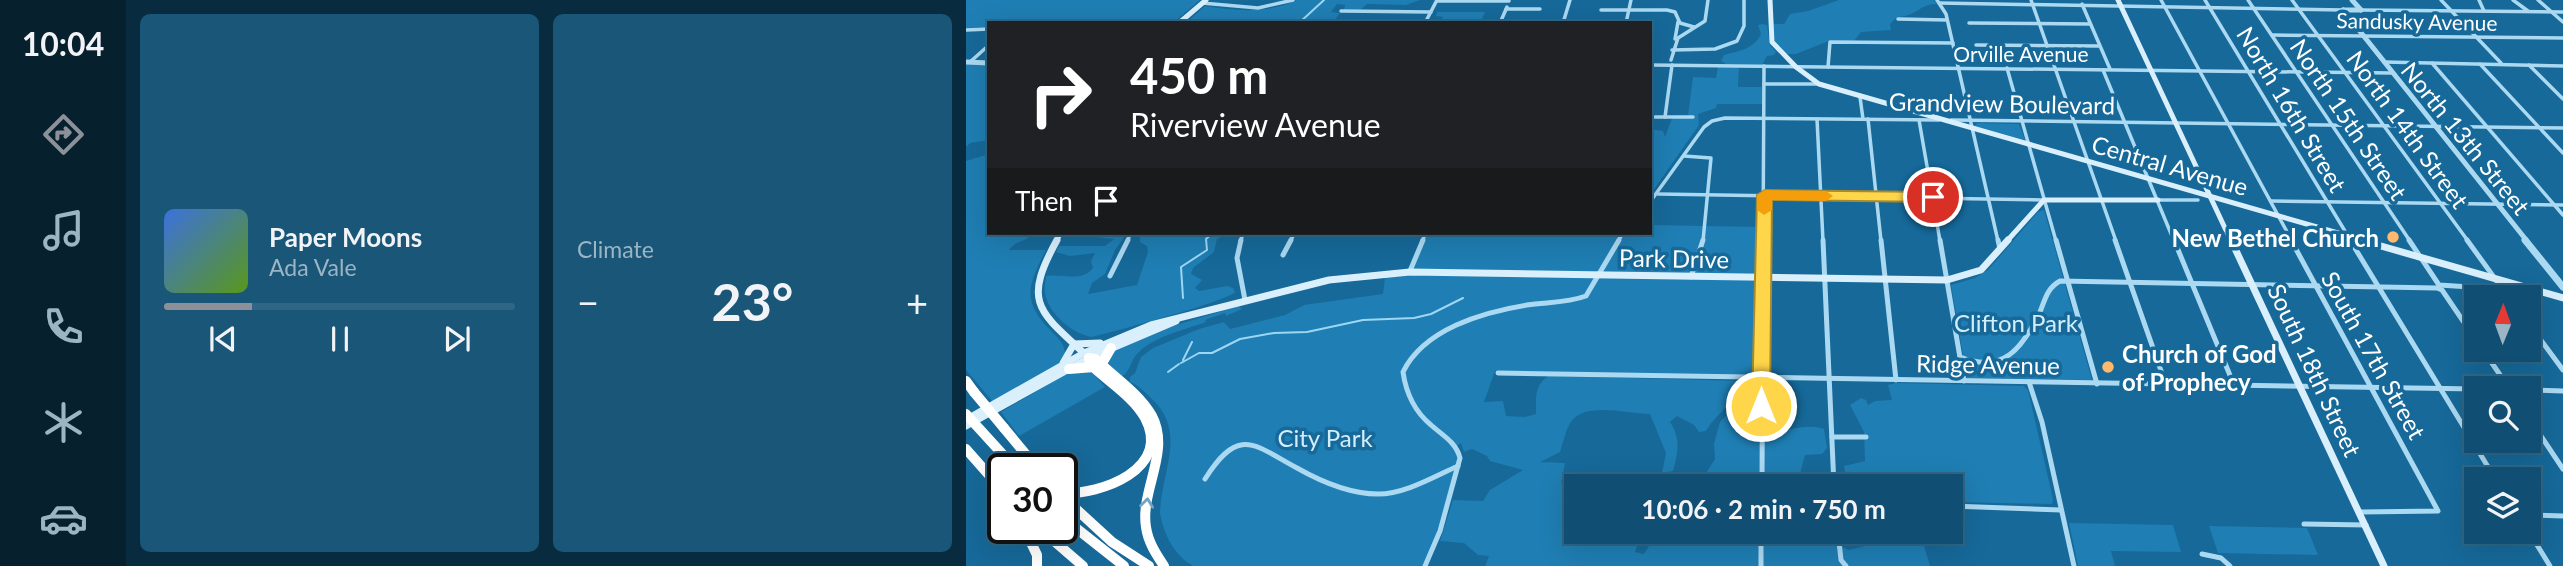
<!DOCTYPE html>
<html lang="en">
<head>
<meta charset="utf-8">
<style>
	:root { --surface:#104f73; --page:#195678; --text:#f1f3f6; --muted:#9cb5c4; --line:#306685; --accent:#8c9099 }
	body { margin:0; font-family:Lato,sans-serif; background:var(--page); color:var(--text); height:100vh; display:flex; flex-direction:column; font-size:26px; white-space:nowrap }
	* { box-sizing:border-box; margin:0 }
	p { font-size:23px; color:var(--muted) }
	.icon { flex:none; width:38px; height:38px; fill:none; stroke:currentColor; stroke-width:2; stroke-linecap:round; stroke-linejoin:round }
	.map { position:relative; flex:1; overflow:hidden }
	.details { display:flex; flex-direction:column; gap:14px; padding:14px; background:#092b3f; width:840px }
	.details>* { flex:none }
	.top-card { position:absolute; left:21px; top:21px; width:665px; height:214px; border-radius:0px; box-shadow:0 7px 28px #0002,0 0 0 2px var(--line); background:#202124; color:#fff; overflow:hidden }
	.needle { width:46px; rotate:1deg }
	.buttons { position:absolute; left:1498px; top:285px; display:grid; gap:14px }
	.buttons a { display:grid; place-items:center; width:77px; height:77px; border-radius:0px; background:var(--surface); box-shadow:0 7px 28px #0002,0 0 0 2px var(--line); font-size:35px }
	.speed { position:absolute; left:21px; top:453px; display:flex; gap:14px; font-size:35px; font-weight:700; text-align:center }
	.speed>* { display:grid; place-content:center; width:91px; height:91px; border-radius:50%; background:var(--surface); box-shadow:0 7px 28px #0002,0 0 0 2px var(--line); line-height:1 }
	.speed .limit { border:4px solid #111; border-radius:10px; background:#fff; color:#111 }
	.pin { position:absolute; display:grid; place-items:center; width:60px; height:60px; color:#fff; margin:-30px; border:4px solid #fff; border-radius:50%; box-shadow:0 2px 7px #0007 }
	.me { position:absolute; width:77px; margin:-38px; rotate:0deg; stroke-linejoin:round; filter:drop-shadow(0 0 5px #0008) }
	.turn { display:flex; align-items:center; gap:24px; height:147px; padding:0 28px; font-size:32px }
	.turn .icon { width:91px; height:91px; stroke-width:2.5 }
	.turn b { display:block; font-size:49px; line-height:60px }
	.then { display:flex; align-items:center; height:66px; padding:0 28px; background:#0003; gap:14px; font-size:26px }
	.big { font-size:52px; font-weight:700; line-height:1.1 }
	.details .widget { flex:1; display:flex; flex-direction:column; justify-content:center; gap:10px; min-width:0; padding:0 24px; border-radius:10px; background:var(--page) }
	.song { display:flex; align-items:center; gap:21px }
	.cover { width:84px; height:84px; border-radius:10px; background:linear-gradient(135deg,hsl(220 70% 55%),hsl(90 70% 35%)) }
	.played { height:7px; border-radius:4px; background:linear-gradient(90deg,var(--accent) 25%,var(--line) 25%) }
	.keys { display:flex; justify-content:space-around; direction:ltr }
	.heat { display:flex; justify-content:space-between; align-items:center; font-size:38px; direction:ltr }
	.details .tiles { flex:1; display:grid; gap:14px; grid-template-columns:repeat(2,1fr) }
	.trip { position:absolute; left:598px; top:474px; width:399px; height:70px; border-radius:0px; background:var(--surface); box-shadow:0 7px 28px #0002,0 0 0 2px var(--line); font-weight:700; line-height:70px; text-align:center }
	main { display:flex; flex:1; min-height:0 }
	.dock { display:flex; flex-direction:column; width:126px; justify-content:space-around; align-items:center; background:#06202e; color:var(--muted) }
	.dock .icon { width:49px; height:49px }
	.dock .current { color:var(--accent) }
	.dock b { font-size:32px; color:var(--text) }
	.map>svg:first-child { display:block }
</style>
</head>
<body>
<main>
<nav class="dock">
<b>10:04</b>
<svg class="icon current" aria-label="directions" viewBox="0 0 24 24"><path d="M12 3l9 9-9 9-9-9zM9 14v-3h6M13 9l2 2-2 2"/></svg>
<svg class="icon" aria-label="music" viewBox="0 0 24 24"><path d="M9 18V5l10-2v13"/><circle cx="6" cy="18" r="3"/><circle cx="16" cy="16" r="3"/></svg>
<svg class="icon" aria-label="phone" viewBox="0 0 24 24"><path d="M5 4h4l2 5-3 2q2 4 5 5l2-3 5 2v4C11 20 4 13 5 4z"/></svg>
<svg class="icon" aria-label="climate" viewBox="0 0 24 24"><path d="M12 3v18M4 7l16 10M4 17L20 7"/></svg>
<svg class="icon" aria-label="car" viewBox="0 0 24 24"><path d="M5 17H2v-5l4-1 3-4h7l3 4 3 1v5h-3M9 17h6M6 11h13"/><circle cx="7" cy="17" r="2"/><circle cx="17" cy="17" r="2"/></svg>
</nav>
<section class="details">
<div class="tiles">
<div class="widget">
<div class="song"><i class="cover"></i><div><b>Paper Moons</b><p>Ada Vale</p></div></div>
<div class="played"></div>
<div class="keys"><svg class="icon" aria-label="previous" viewBox="0 0 24 24"><path d="M18 5L8 12l10 7zM5 5v14"/></svg><svg class="icon" aria-label="pause" viewBox="0 0 24 24"><path d="M8 5v14M16 5v14"/></svg><svg class="icon" aria-label="next" viewBox="0 0 24 24"><path d="M6 5l10 7-10 7zM19 5v14"/></svg></div>
</div>
<div class="widget"><p>Climate</p>
<div class="heat"><a>−</a><b class="big">23°</b><a>+</a></div>
</div>
</div>
</section>
<div class="map">
<svg width="1597" height="566" viewBox="0 0 1597 566">
	<rect width="100%" height="100%" fill="#166999"/>
	<!-- green -->
	<g fill="#1f7eb3">
		<path d="M 0,0 L 234,0 L 207,23 L 23,23 L 23,27 L 0,28 Z"/>
		<path d="M 331,0 L 454,0 L 440,5 L 401,4 L 394,10 L 378,10 L 379,5 L 371,4 L 365,12 L 374,13 L 368,21 L 371,23 L 220,23 L 239,6 C 269,11 302,14 331,0 Z"/>
		<path d="M 873,0 L 968,0 L 971,4 C 953,4 952,16 931,17 L 924,24 L 925,30 L 895,32 L 888,41 L 863,41 L 830,54 L 820,54 L 809,43 L 806,24 L 818,24 L 824,14 L 842,11 Z"/>
		<path d="M 471,12 L 519,12 L 514,23 L 474,23 L 477,17 L 470,16 Z"/>
		<path d="M 796,24 L 801,25 L 804,45 L 810,52 L 808,55 L 801,56 L 796,65 L 760,64 L 755,61 L 758,55 C 773,51 788,49 795,34 L 792,25 Z"/>
		<path d="M 0,64 L 23,65 L 23,140 L 4,143 L 0,147 Z"/>
		<path d="M 752,67 L 773,67 L 772,87 L 796,87 L 796,104 L 751,104 L 750,108 L 732,114 L 733,125 L 684,195 L 684,129 L 697,131 L 699,137 L 707,116 L 722,116 L 727,77 L 750,78 Z"/>
		<path d="M 1012,123 L 1053,124 L 1059,140 L 1008,126 Z"/>
		<path d="M 23,154 L 23,233 L 68,233 C 60,242 50,240 43,250 L 80,250 C 60,289 56,302 88,334 C 94,340 98,344 99,353 L 92,364 L 27,402 L 0,370 L 0,161 Z"/>
		<path d="M 1078,210 L 1126,380 L 1001,378 L 985,285 L 1009,278 L 1022,270 L 1072,212 Z"/>
		<path d="M 684,225 L 795,227 L 792,374 L 788,376 L 529,371 L 518,402 L 537,401 L 540,416 L 559,417 L 570,414 C 570,398 568,386 582,376 L 781,381 C 777,396 750,413 740,431 L 733,432 L 728,425 L 711,416 L 704,422 C 715,438 712,453 707,471 L 696,473 L 700,453 L 684,414 C 660,414 616,400 603,425 C 599,433 597,443 594,452 L 574,462 L 599,463 L 595,483 C 601,482 607,478 613,478 C 626,479 644,481 655,486 L 611,486 L 611,532 L 676,532 L 669,552 L 678,554 L 692,532 L 715,532 L 711,542 L 718,546 L 725,541 L 728,532 L 866,532 L 867,542 L 883,550 L 903,545 L 906,539 L 903,532 L 954,532 L 964,566 L 519,566 L 523,556 L 512,555 L 498,543 L 474,541 L 487,500 L 517,501 L 524,490 L 557,470 L 524,461 L 521,456 L 506,449 L 498,452 L 495,443 L 488,448 L 492,456 L 491,463 L 470,535 L 456,566 L 227,566 C 208,555 198,535 194,513 C 195,471 222,432 185,398 C 178,391 172,385 164,382 L 164,377 L 169,373 L 175,357 L 187,348 L 233,329 L 258,322 L 264,329 L 319,315 L 338,305 L 417,294 L 419,277 L 445,276 L 462,233 L 684,233 Z"/>
		<path d="M 129,233 L 161,233 L 149,250 L 139,274 L 126,283 L 122,294 L 171,285 L 182,252 L 181,246 L 174,242 L 174,233 L 263,233 L 251,239 L 248,252 L 227,268 L 225,274 L 236,280 L 229,288 L 233,291 L 261,286 L 267,288 L 269,292 C 262,301 146,332 126,337 C 106,334 82,313 79,293 C 78,287 80,281 80,276 C 96,273 116,283 127,268 L 125,261 L 129,253 L 104,256 L 90,252 L 93,246 L 139,246 L 148,239 L 128,237 Z"/>
		<path d="M 273,306 L 276,309 L 260,316 L 259,313 L 239,320 L 240,322 C 219,330 189,336 173,352 C 163,361 166,372 153,378 L 138,363 L 145,351 L 197,329 Z"/>
		<path d="M 125,371 L 139,387 L 53,436 L 35,412 L 102,373 Z"/>
		<path d="M 930,383 L 1058,386 L 1062,390 L 1087,499 L 1086,504 L 985,502 L 985,486 L 904,486 L 902,481 L 880,477 L 878,466 L 899,461 L 898,432 L 884,405 L 895,398 L 900,400 L 902,405 L 909,401 L 926,400 L 922,385 Z"/>
		<path d="M 788,387 L 793,388 L 794,427 C 814,437 836,421 858,429 L 861,448 L 856,454 L 839,455 L 832,481 L 834,486 L 732,486 L 749,459 L 748,444 L 754,422 Z"/>
		<path d="M 1103,523 L 1207,525 L 1215,552 L 1145,551 L 1149,566 L 1112,566 Z"/>
		<path d="M 1243,526 L 1341,528 L 1352,555 L 1252,553 Z"/>
	</g>
	<g fill="none" stroke-linecap="round" stroke-linejoin="round">
		<!-- stream -->
		<g stroke="#9dd7f4" stroke-width="2">
			<path d="M 333,23 L 358,0"/>
			<path d="M 217,298 L 215,267 L 241,250 L 240,239 L 247,233"/>
			<path d="M 217,360 L 226,342"/>
			<path d="M 215,363 L 233,353 L 246,353 L 274,339 L 308,333 L 341,332 L 397,320 L 448,318 L 465,314 L 497,298"/>
			<path d="M 202,372 L 213,364"/>
		</g>
		<!-- minor-far1 -->
		<g stroke="#abd9f2" stroke-width="3.5">
			<path d="M 971,0 L 980,14 L 1032,241"/>
			<path d="M 1065,0 L 1150,241"/>
			<path d="M 1195,0 L 1326,241"/>
			<path d="M 1239,0 L 1385,241"/>
			<path d="M 1282,0 L 1444,241"/>
			<path d="M 1326,0 L 1502,241"/>
			<path d="M 1475,0 L 1535,63"/>
			<path d="M 1513,0 L 1518,11"/>
			<path d="M 1547,0 L 1562,11"/>
			<path d="M 1572,0 L 1597,22"/>
			<path d="M 471,1 L 543,1"/>
			<path d="M 236,3 L 292,8 L 327,0"/>
			<path d="M 973,3 L 1377,10"/>
			<path d="M 1116,4 L 1144,69"/>
			<path d="M 540,9 L 574,9"/>
			<path d="M 635,10 L 701,10 L 709,12 L 714,23 L 728,27"/>
			<path d="M 1395,10 L 1597,12"/>
			<path d="M 375,11 L 465,12"/>
			<path d="M 932,19 L 981,20"/>
			<path d="M 459,23 L 471,0"/>
			<path d="M 534,23 L 541,7"/>
			<path d="M 597,23 L 604,0"/>
			<path d="M 660,23 L 665,0"/>
			<path d="M 1003,23 L 1124,24"/>
			<path d="M 0,30 L 23,29"/>
			<path d="M 1306,35 L 1597,38"/>
			<path d="M 709,39 L 712,22"/>
			<path d="M 1010,45 L 1133,46"/>
			<path d="M 706,50 L 749,49 L 771,41 L 778,26 L 778,0"/>
			<path d="M 705,60 L 712,38 L 739,21 L 742,0"/>
			<path d="M 4,62 L 23,45"/>
			<path d="M 1418,62 L 1597,66"/>
			<path d="M 1466,63 L 1597,215"/>
			<path d="M 1514,64 L 1597,153"/>
			<path d="M 684,65 L 1426,73"/>
			<path d="M 1563,65 L 1597,99"/>
			<path d="M 862,67 L 864,42 L 987,43"/>
			<path d="M 1041,68 L 1090,241"/>
			<path d="M 1137,70 L 1208,241"/>
			<path d="M 798,84 L 852,84"/>
			<path d="M 894,97 L 897,119"/>
			<path d="M 689,117 L 727,117"/>
			<path d="M 699,117 L 706,65"/>
			<path d="M 851,119 L 857,241"/>
			<path d="M 902,119 L 915,241"/>
			<path d="M 953,120 L 974,241"/>
			<path d="M 985,120 L 1597,128"/>
			<path d="M 718,156 L 745,158 L 737,241"/>
			<path d="M 692,194 L 1078,200"/>
			<path d="M 1192,200 L 1232,200"/>
			<path d="M 1305,201 L 1597,205"/>
			<path d="M 684,202 L 738,127 L 746,121 L 759,118 L 973,120"/>
			<path d="M 161,241 L 165,233"/>
			<path d="M 274,241 L 278,233"/>
			<path d="M 324,241 L 329,233"/>
			<path d="M 456,241 L 460,233"/>
			<path d="M 652,241 L 657,233"/>
			<path d="M 797,241 L 798,66"/>
		</g>
		<!-- minor -->
		<g stroke="#abd9f2" stroke-width="5">
			<path d="M 275,240 L 271,258 L 279,300"/>
			<path d="M 857,240 L 868,486"/>
			<path d="M 915,240 L 930,380"/>
			<path d="M 974,240 L 998,381"/>
			<path d="M 1032,240 L 1034,249"/>
			<path d="M 1090,240 L 1131,384"/>
			<path d="M 1149,240 L 1200,385"/>
			<path d="M 1208,240 L 1268,385"/>
			<path d="M 1325,240 L 1472,511 L 1395,512"/>
			<path d="M 1384,240 L 1530,480"/>
			<path d="M 1443,240 L 1473,285 L 1536,289"/>
			<path d="M 1501,240 L 1543,298"/>
			<path d="M 317,255 L 325,240"/>
			<path d="M 444,271 L 457,240"/>
			<path d="M 144,276 L 162,240"/>
			<path d="M 725,277 L 737,240"/>
			<path d="M 1563,324 L 1597,370"/>
			<path d="M 1517,350 L 1543,388"/>
			<path d="M 994,357 C 1037,374 1056,349 1074,312 C 1079,300 1081,288 1094,281 L 1471,288 L 1476,290 L 1510,340"/>
			<path d="M 532,373 L 1510,389"/>
			<path d="M 1063,382 L 1076,422 L 1108,566"/>
			<path d="M 1563,390 L 1597,391"/>
			<path d="M 1563,418 L 1597,469"/>
			<path d="M 866,437 L 900,437"/>
			<path d="M 239,479 C 273,425 288,445 331,468 C 354,481 384,494 412,494 C 439,494 467,477 492,466"/>
			<path d="M 796,486 L 797,240"/>
			<path d="M 985,506 L 1095,510"/>
			<path d="M 1563,515 L 1597,516"/>
			<path d="M 1338,524 L 1400,525"/>
			<path d="M 795,532 L 795,566"/>
			<path d="M 872,532 L 875,560 L 880,566"/>
			<path d="M 1563,532 L 1584,566"/>
			<path d="M 1236,554 L 1255,558 L 1264,566"/>
			<path d="M 459,566 L 474,531 L 494,458 C 490,442 476,435 465,425 C 448,411 440,393 437,372 C 458,329 517,312 561,305 C 581,302 601,303 620,296 L 653,240"/>
		</g>
		<!-- tertiary-far1 -->
		<g stroke="#abd9f2" stroke-width="5">
			<path d="M 1386,0 L 1395,10"/>
			<path d="M 1377,10 L 1561,241"/>
			<path d="M 1377,10 L 1395,10"/>
			<path d="M 0,62 L 23,63"/>
		</g>
		<!-- tertiary -->
		<path stroke="#abd9f2" stroke-width="7" d="M 1559,240 L 1597,287"/>
		<!-- secondary-far1 -->
		<g stroke="#d9effc" stroke-width="5">
			<path d="M 804,0 L 806,42 L 830,67 L 853,84 L 1400,241"/>
			<path d="M 1152,0 L 1265,241"/>
			<path d="M 213,23 L 240,0"/>
			<path d="M 90,241 L 95,233"/>
			<path d="M 1041,241 L 1078,200 L 1192,200"/>
		</g>
		<!-- secondary -->
		<g stroke="#d9effc" stroke-width="7">
			<path d="M 91,240 C 57,302 71,310 119,354"/>
			<path d="M 1265,240 L 1418,566"/>
			<path d="M 1394,240 L 1597,298"/>
			<path d="M 108,344 L 134,343"/>
			<path d="M 97,363 L 108,344"/>
			<path d="M 3,418 L 118,353 L 185,325 L 363,280 L 444,272 L 981,280 L 1015,270 L 1042,240"/>
			<path d="M 0,426 L 123,358 L 210,321"/>
		</g>
		<!-- motorway -->
		<g stroke="#fff" stroke-width="10">
			<path d="M 123,358 L 129,359 C 147,376 174,394 186,416 C 205,452 174,490 180,527 C 182,542 190,554 198,566"/>
			<path d="M 135,365 L 145,348"/>
			<path d="M 103,369 L 128,367"/>
			<path d="M 0,381 L 8,392"/>
			<path d="M 38,428 L 72,469"/>
			<path d="M 0,449 L 37,491"/>
			<path d="M 96,493 C 135,495 206,469 179,418 C 167,396 141,381 124,364 L 123,358"/>
			<path d="M 96,496 L 146,542 L 183,566"/>
			<path d="M 96,517 L 158,566"/>
			<path d="M 58,528 L 71,555 L 71,566"/>
			<path d="M 73,528 L 117,566"/>
		</g>
		<!-- motorway-bridge -->
		<g stroke="#fff" stroke-width="10">
			<path d="M 8,392 L 38,428"/>
			<path d="M 0,414 L 50,469"/>
		</g>
	</g>
	<!-- one-way arrows -->
	<defs><path id="oneway-chevron" d="M-2-3.5L2.5 0L-2 3.5" fill="none" stroke-width="1.6" stroke-linecap="round" stroke-linejoin="round" transform="scale(1.75)"/></defs>
	<use stroke="#73a5c2" href="#oneway-chevron" transform="translate(181 503) rotate(-83)"/>
	<!-- route -->
	<path fill="#ffd54a" stroke="#a68a30" stroke-width="2" d="M 799,190 L 967,192 L 974,197 L 967,202 L 806,200 L 804,406 L 802,411 L 795,414 L 789,411 L 786,406 L 791,195 Z"/>
	<!-- slow -->
	<path fill="#f59e0b" d="M 799,190 L 860,191 L 867,196 L 860,201 L 806,200 L 806,210 L 798,215 L 791,210 L 791,195 Z"/>
	<!-- markers -->
	<g fill="#ffb86c" stroke="#166999" stroke-width="2.5">
		<circle cx="1427" cy="237" r="7"/>
		<circle cx="1142" cy="367" r="7"/>
	</g>
	<g text-anchor="middle" dominant-baseline="central" stroke-width="7" stroke-linejoin="round" paint-order="stroke">
		<!-- far-street labels -->
		<g font-size="21" fill="#fff" stroke="#166999">
			<text transform="translate(1451 21) rotate(1)">Sandusky Avenue</text>
			<text x="1055" y="53">Orville Avenue</text>
		</g>
		<!-- street labels -->
		<g font-size="24" fill="#fff" stroke="#166999">
			<text transform="translate(1036 103) rotate(1)">Grandview Boulevard</text>
			<text transform="translate(1326 109) rotate(59)">North 16th Street</text>
			<text transform="translate(1383 119) rotate(56)">North 15th Street</text>
			<text transform="translate(1442 129) rotate(54)">North 14th Street</text>
			<text transform="translate(1500 138) rotate(51)">North 13th Street</text>
			<text transform="translate(1204 165) rotate(16)">Central Avenue</text>
			<text transform="translate(708 258) rotate(1)">Park Drive</text>
			<text transform="translate(1408 355) rotate(61)">South 17th Street</text>
			<text transform="translate(1022 364) rotate(1)">Ridge Avenue</text>
			<text transform="translate(1349 370) rotate(65)">South 18th Street</text>
		</g>
		<!-- poi labels -->
		<g font-size="24" font-weight="bold" fill="#fff" stroke="#166999" text-anchor="end">
			<text x="1413" y="237">New Bethel Church</text>
			<text x="1156" y="353" text-anchor="start">Church of God<tspan x="1156" dy="28">of Prophecy</tspan></text>
		</g>
		<!-- park labels -->
		<g font-size="24" fill="#d2eefc" stroke="#166999">
			<text x="1050" y="322">Clifton Park</text>
			<text x="359" y="437">City Park</text>
		</g>
	</g>
</svg>
<div class="buttons">
<a><svg class="needle" viewBox="-14 -14 28 28"><path d="M0-13l5 13h-10z" fill="#e53935"/><path d="M0 13l5-13h-10z" fill="#9cb5c4"/></svg></a>
<a><svg class="icon" aria-label="search" viewBox="0 0 24 24"><circle cx="10" cy="10" r="6"/><path d="M15 15l6 6"/></svg></a>
<a><svg class="icon" aria-label="layers" viewBox="0 0 24 24"><path d="M12 4l9 5-9 5-9-5zM3 14l9 5 9-5"/></svg></a>
</div>
<div class="speed"><div class="limit">30</div></div>
<div class="pin" style="left:967px;top:197px;background:#d93025"><svg class="icon" aria-label="arrive" viewBox="0 0 24 24"><path d="M6 21V4h12l-3 4 3 4H6"/></svg></div>
<svg class="me" style="left:795px;top:406px" viewBox="-20 -20 40 40"><circle r="17" fill="#ffd54a" stroke="#fff" stroke-width="3"/><path d="M0-11L8 9 0 5-8 9z" fill="#fff"/></svg>
<div class="trip">10:06 · 2 min · 750 m</div>
<div class="top-card">
<div class="turn"><svg class="icon" aria-label="right" viewBox="0 0 24 24"><path d="M7 20v-9h11M14 6l5 5-5 5"/></svg><div><b>450 m</b>Riverview Avenue</div></div>
<div class="then">Then<svg class="icon" aria-label="arrive" viewBox="0 0 24 24"><path d="M6 21V4h12l-3 4 3 4H6"/></svg></div>
</div>
</div>
</main>
</body>
</html>
